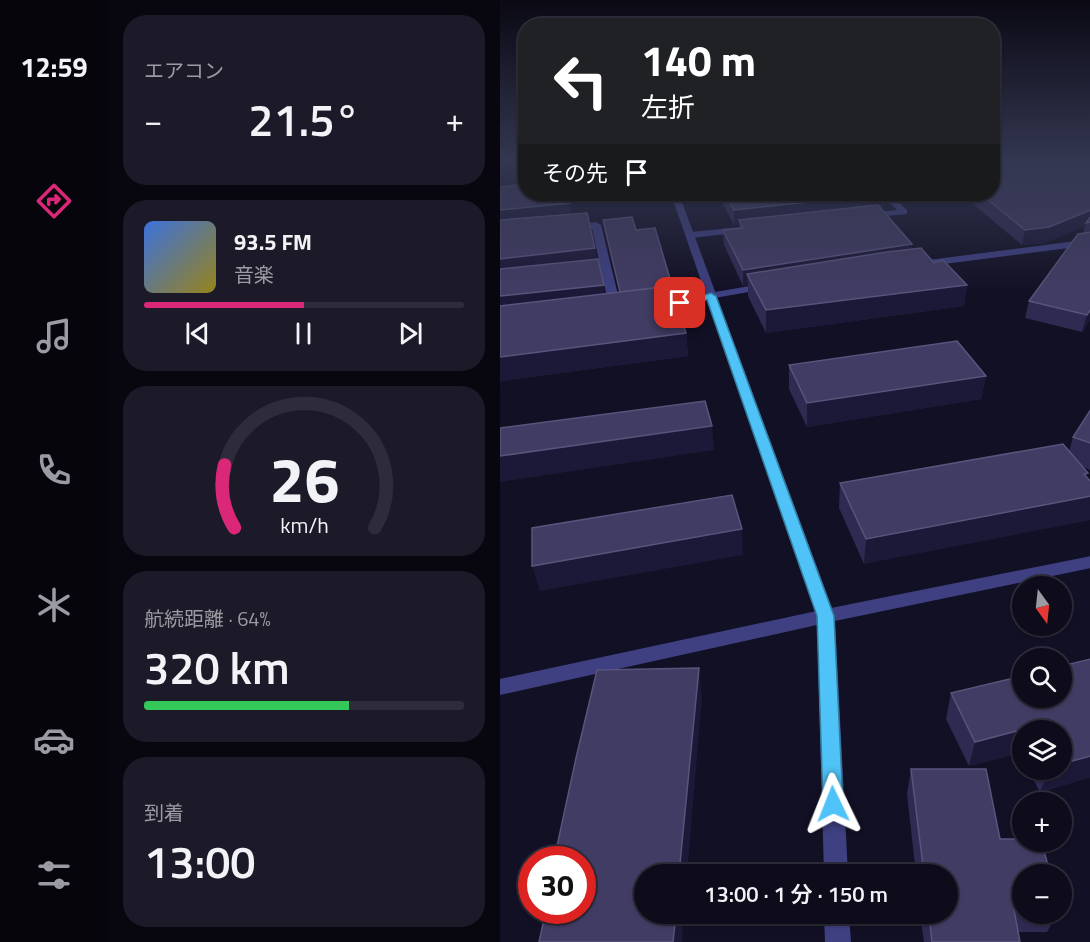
<!DOCTYPE html>
<html lang="ja">
<head>
<meta charset="utf-8">
<style>
	:root { --surface:#0e0c1b; --page:#1c1a28; --text:#f1f3f6; --muted:#9b9ba3; --line:#2e2c3a; --accent:#db2777 }
	body { margin:0; font-family:"Titillium Web","Noto Sans JP",sans-serif; background:var(--page); color:var(--text); height:100vh; display:flex; flex-direction:column; font-size:22px; white-space:nowrap }
	* { box-sizing:border-box; margin:0 }
	p { font-size:20px; color:var(--muted) }
	.icon { flex:none; width:33px; height:33px; fill:none; stroke:currentColor; stroke-width:2; stroke-linecap:round; stroke-linejoin:round }
	.map { position:relative; flex:1; overflow:hidden }
	.side { display:flex; flex-direction:column; gap:15px; padding:15px; background:#08070f; width:392px }
	.side>* { flex:none }
	.banner { position:absolute; left:18px; top:18px; width:482px; height:183px; border-radius:24px; box-shadow:0 2px 4px #0004,0 0 0 2px var(--line); background:#202124; color:#fff; overflow:hidden }
	.needle { width:39px; rotate:165deg }
	.fabs { position:absolute; left:512px; top:576px; display:grid; gap:12px }
	.fabs a { display:grid; place-items:center; width:60px; height:60px; border-radius:50%; background:var(--surface); box-shadow:0 2px 4px #0004,0 0 0 2px var(--line); font-size:30px }
	.speed { position:absolute; left:18px; top:846px; display:flex; gap:12px; font-size:30px; font-weight:700; text-align:center }
	.speed>* { display:grid; place-content:center; width:78px; height:78px; border-radius:50%; background:var(--surface); box-shadow:0 2px 4px #0004,0 0 0 2px var(--line); line-height:1 }
	.speed .limit { border:9px solid #d22; background:#fff; color:#111 }
	.pin { position:absolute; display:grid; place-items:center; width:51px; height:51px; color:#fff; margin:-26px; border-radius:12px; box-shadow:0 3px 9px #0006 }
	.me { position:absolute; width:66px; margin:-33px; rotate:358deg; stroke-linejoin:round; filter:drop-shadow(0 0 4px #0008) }
	.turn { display:flex; align-items:center; gap:21px; height:126px; padding:0 24px; font-size:27px }
	.turn .icon { width:78px; height:78px; stroke-width:2.5 }
	.turn b { display:block; font-size:42px; line-height:51px }
	.then { display:flex; align-items:center; height:57px; padding:0 24px; background:#0003; gap:12px; font-size:22px }
	.big { font-size:45px; font-weight:600; line-height:1.1 }
	.side .card { flex:1; display:flex; flex-direction:column; justify-content:center; gap:9px; min-width:0; padding:0 21px; border-radius:24px; background:var(--page) }
	.side .dial { align-items:center; gap:0 }
	.dial svg { height:156px; overflow:visible; fill:none; stroke:var(--line); stroke-width:7; stroke-linecap:round; text-anchor:middle }
	.dial text { fill:var(--text); stroke:none }
	.song { display:flex; align-items:center; gap:18px }
	.cover { width:72px; height:72px; border-radius:9px; background:linear-gradient(135deg,hsl(220 70% 55%),hsl(50 70% 35%)) }
	.played { height:6px; border-radius:3px; background:linear-gradient(90deg,var(--accent) 50%,var(--line) 50%) }
	.keys { display:flex; justify-content:space-around; direction:ltr }
	.heat { display:flex; justify-content:space-between; align-items:center; font-size:33px; direction:ltr }
	.charge { height:9px; border-radius:4px; background:linear-gradient(90deg,#34c759 64%,var(--line) 0) }
	.trip { position:absolute; left:134px; top:864px; width:324px; height:60px; border-radius:30px; background:var(--surface); box-shadow:0 2px 4px #0004,0 0 0 2px var(--line); font-weight:600; line-height:60px; text-align:center }
	main { display:flex; flex:1; min-height:0 }
	.tab-bar { display:flex; flex-direction:column; width:108px; justify-content:space-around; align-items:center; background:#06050b; color:var(--muted) }
	.tab-bar .icon { width:42px; height:42px }
	.tab-bar .current { color:var(--accent) }
	.tab-bar b { font-size:27px; color:var(--text) }
	.map>svg:first-child { display:block }
</style>
</head>
<body>
<main>
<nav class="tab-bar">
<b>12:59</b>
<svg class="icon current" aria-label="directions" viewBox="0 0 24 24"><path d="M12 3l9 9-9 9-9-9zM9 14v-3h6M13 9l2 2-2 2"/></svg>
<svg class="icon" aria-label="music" viewBox="0 0 24 24"><path d="M9 18V5l10-2v13"/><circle cx="6" cy="18" r="3"/><circle cx="16" cy="16" r="3"/></svg>
<svg class="icon" aria-label="phone" viewBox="0 0 24 24"><path d="M5 4h4l2 5-3 2q2 4 5 5l2-3 5 2v4C11 20 4 13 5 4z"/></svg>
<svg class="icon" aria-label="climate" viewBox="0 0 24 24"><path d="M12 3v18M4 7l16 10M4 17L20 7"/></svg>
<svg class="icon" aria-label="car" viewBox="0 0 24 24"><path d="M5 17H2v-5l4-1 3-4h7l3 4 3 1v5h-3M9 17h6M6 11h13"/><circle cx="7" cy="17" r="2"/><circle cx="17" cy="17" r="2"/></svg>
<svg class="icon" aria-label="filters" viewBox="0 0 24 24"><path d="M4 7h16M4 17h16"/><circle cx="9" cy="7" r="2"/><circle cx="15" cy="17" r="2"/></svg>
</nav>
<section class="side">
<div class="card"><p>エアコン</p>
<div class="heat"><a>−</a><b class="big">21.5°</b><a>+</a></div>
</div>
<div class="card">
<div class="song"><i class="cover"></i><div><b>93.5 FM</b><p>音楽</p></div></div>
<div class="played"></div>
<div class="keys"><svg class="icon" aria-label="previous" viewBox="0 0 24 24"><path d="M18 5L8 12l10 7zM5 5v14"/></svg><svg class="icon" aria-label="pause" viewBox="0 0 24 24"><path d="M8 5v14M16 5v14"/></svg><svg class="icon" aria-label="next" viewBox="0 0 24 24"><path d="M6 5l10 7-10 7zM19 5v14"/></svg></div>
</div>
<div class="card dial"><svg viewBox="0 0 100 80">
<path d="M14 69A42 42 0 1 1 86 69"/>
<path d="M14 69A42 42 0 0 1 9 37" stroke="#db2777"/>
<text x="50" y="56" font-size="32" font-weight="700">26</text>
<text x="50" y="72" font-size="11">km/h</text>
</svg></div>
<div class="card"><p>航続距離 · 64%</p><b class="big">320 km</b><div class="charge"></div></div>
<div class="card"><p>到着</p><b class="big">13:00</b></div>
</section>
<div class="map">
<svg width="591" height="942" viewBox="0 0 591 942">
	<rect width="100%" height="100%" fill="#121024"/>
	<g fill="none" stroke-linecap="round" stroke-linejoin="round">
		<!-- minor -->
		<g fill="#3e4081" fill-rule="evenodd">
			<path d="M 381,194 L 390,194 L 407,210 L 407,214 L 364,218 L 364,214 L 367,213 L 397,210 Z"/>
			<path d="M 96,222 L 101,225 L 122,311 L 116,314 L 110,311 L 92,228 L 70,231 L 65,228 L 70,225 Z"/>
			<path d="M 241,227 L 246,230 L 244,232 L 191,238 L 186,235 L 191,232 Z"/>
			<path d="M 591,239 L 591,245 L 413,268 L 408,265 L 413,262 Z"/>
			<path d="M 267,283 L 271,284 L 271,288 L 158,308 L 152,305 L 158,302 Z"/>
			<path d="M 591,556 L 591,568 L 335,621 L 348,874 L 324,874 L 317,625 L 0,695 L 0,679 L 326,609 Z"/>
			<path d="M 324,914 L 349,914 L 351,942 L 325,942 Z"/>
		</g>
		<!-- tertiary -->
		<path fill="#3e4081" fill-rule="evenodd" d="M 171,194 L 179,194 L 335,616 L 332,621 L 326,623 L 320,621 L 317,616 Z"/>
	</g>
	<!-- wall -->
	<g fill="#2f2a51">
		<path d="M 591,160 L 591,319 L 582,332 L 525,318 L 529,301 L 583,233 L 585,226 L 545,243 L 522,245 L 461,194 L 492,194 Z"/>
		<path d="M 0,187 L 72,214 L 97,259 L 105,294 L 120,292 L 103,220 L 136,230 L 171,282 L 186,333 L 188,356 L 1,381 Z"/>
		<path d="M 218,194 L 383,194 L 382,209 L 381,209 L 412,244 L 412,249 L 467,285 L 464,306 L 266,333 L 248,296 L 248,285 L 243,286 L 224,245 L 223,230 L 239,229 L 239,225 L 234,225 Z"/>
		<path d="M 289,365 L 486,376 L 481,399 L 307,427 L 289,389 Z"/>
		<path d="M 591,409 L 591,470 L 583,467 L 364,564 L 339,508 L 340,483 L 569,452 L 573,437 Z"/>
		<path d="M 591,659 L 591,777 L 540,792 L 528,770 L 561,770 L 561,730 L 522,730 L 522,758 L 519,753 L 469,766 L 446,719 L 451,693 Z"/>
		<path d="M 411,769 L 500,839 L 522,874 L 522,914 L 557,914 L 547,932 L 518,932 L 520,942 L 424,942 L 420,914 L 447,914 L 447,874 L 416,874 L 407,794 Z"/>
	</g>
	<!-- shaded-wall -->
	<g fill="#1c1837">
		<path d="M 383,194 L 382,209 L 241,224 L 239,220 L 239,225 L 234,225 L 234,210 Z"/>
		<path d="M 70,203 L 73,222 L 0,230 L 0,210 Z"/>
		<path d="M 591,210 L 591,222 L 586,223 L 585,226 L 545,243 L 522,245 L 525,230 Z"/>
		<path d="M 412,244 L 411,260 L 247,274 L 248,285 L 243,286 L 243,270 Z"/>
		<path d="M 95,248 L 98,269 L 0,281 L 0,259 Z"/>
		<path d="M 104,285 L 107,307 L 0,319 L 0,296 Z"/>
		<path d="M 467,285 L 464,306 L 266,333 L 266,310 Z"/>
		<path d="M 591,309 L 591,319 L 582,332 L 587,315 Z"/>
		<path d="M 186,333 L 188,356 L 1,381 L 0,389 L 0,357 Z"/>
		<path d="M 486,376 L 481,399 L 307,427 L 307,403 Z"/>
		<path d="M 212,426 L 214,450 L 0,482 L 0,456 Z"/>
		<path d="M 588,473 L 580,498 L 591,496 L 591,520 L 364,564 L 366,539 Z"/>
		<path d="M 242,529 L 243,555 L 40,591 L 32,566 Z"/>
		<path d="M 199,668 L 202,698 L 187,874 L 179,874 Z"/>
		<path d="M 528,728 L 527,730 L 522,730 L 522,746 L 519,753 L 469,766 L 475,742 Z"/>
		<path d="M 591,756 L 591,777 L 540,792 L 549,770 L 561,770 L 561,764 Z"/>
		<path d="M 176,914 L 184,914 L 182,942 L 173,942 Z"/>
	</g>
	<!-- building -->
	<g fill="#413c63" stroke="#58547c" stroke-width="1.5">
		<path d="M 492,160 L 591,160 L 591,210 L 549,227 L 525,230 L 481,194 L 492,194 Z"/>
		<path d="M 26,184 L 26,194 L 67,194 L 70,203 L 0,210 L 0,187 Z"/>
		<path d="M 225,194 L 383,194 L 234,210 Z"/>
		<path d="M 378,205 L 412,244 L 243,270 L 223,230 L 243,228 L 239,220 Z"/>
		<path d="M 87,213 L 95,248 L 0,259 L 0,220 Z"/>
		<path d="M 591,216 L 591,222 L 586,223 Z"/>
		<path d="M 132,217 L 136,230 L 155,228 L 171,282 L 169,282 L 170,286 L 120,292 L 103,220 Z"/>
		<path d="M 591,232 L 591,309 L 587,315 L 529,301 L 578,234 Z"/>
		<path d="M 421,248 L 434,263 L 443,260 L 467,285 L 266,310 L 247,274 L 387,252 Z"/>
		<path d="M 98,259 L 104,285 L 0,296 L 0,269 Z"/>
		<path d="M 172,286 L 186,333 L 0,357 L 0,306 Z"/>
		<path d="M 457,341 L 486,376 L 307,403 L 289,365 Z"/>
		<path d="M 205,401 L 212,426 L 0,456 L 0,428 Z"/>
		<path d="M 591,409 L 591,443 L 573,437 Z"/>
		<path d="M 563,444 L 588,473 L 584,474 L 591,482 L 591,496 L 366,539 L 340,483 Z"/>
		<path d="M 232,495 L 242,529 L 32,566 L 32,528 Z"/>
		<path d="M 591,659 L 591,756 L 561,764 L 561,730 L 529,730 L 528,728 L 475,742 L 451,693 L 522,676 L 522,698 L 561,698 L 561,666 Z"/>
		<path d="M 199,668 L 179,874 L 144,874 L 144,914 L 176,914 L 173,942 L 39,942 L 46,910 L 82,910 L 82,860 L 54,860 L 76,758 L 97,670 Z"/>
		<path d="M 411,769 L 486,769 L 500,839 L 522,839 L 522,842 L 542,842 L 550,874 L 522,874 L 522,910 L 514,910 L 520,942 L 432,942 L 429,914 L 447,914 L 447,874 L 424,874 Z"/>
	</g>
	<!-- sky -->
	<linearGradient id="sky" x2="0" y2="1"><stop stop-color="#0a0914"/><stop offset="0.55" stop-color="#333750"/><stop offset="1" stop-color="#333750" stop-opacity="0"/></linearGradient>
	<rect width="591" height="292" fill="url(#sky)"/>
	<!-- route -->
	<path fill="#4fc3f7" stroke="#337fa1" stroke-width="1.5" d="M 211,293 L 216,296 L 334,616 L 343,804 L 340,811 L 333,814 L 326,811 L 323,804 L 317,616 L 207,300 L 180,306 L 174,303 Z"/>
</svg>
<div class="fabs">
<a><svg class="needle" viewBox="-14 -14 28 28"><path d="M0-13l5 13h-10z" fill="#e53935"/><path d="M0 13l5-13h-10z" fill="#9b9ba3"/></svg></a>
<a><svg class="icon" aria-label="search" viewBox="0 0 24 24"><circle cx="10" cy="10" r="6"/><path d="M15 15l6 6"/></svg></a>
<a><svg class="icon" aria-label="layers" viewBox="0 0 24 24"><path d="M12 4l9 5-9 5-9-5zM3 14l9 5 9-5"/></svg></a>
<a>+</a>
<a>−</a>
</div>
<div class="speed"><div class="limit">30</div></div>
<div class="pin" style="left:180px;top:303px;background:#d93025"><svg class="icon" aria-label="arrive" viewBox="0 0 24 24"><path d="M6 21V4h12l-3 4 3 4H6"/></svg></div>
<svg class="me" style="left:333px;top:804px" viewBox="-20 -20 40 40"><path d="M0-17L14 15 0 8-14 15z" fill="#4fc3f7" stroke="#fff" stroke-width="4"/></svg>
<div class="trip">13:00 · 1 分 · 150 m</div>
<div class="banner">
<div class="turn"><svg class="icon" aria-label="left" viewBox="0 0 24 24"><path d="M17 20v-9H6M10 6l-5 5 5 5"/></svg><div><b>140 m</b>左折</div></div>
<div class="then">その先<svg class="icon" aria-label="arrive" viewBox="0 0 24 24"><path d="M6 21V4h12l-3 4 3 4H6"/></svg></div>
</div>
</div>
</main>
</body>
</html>
